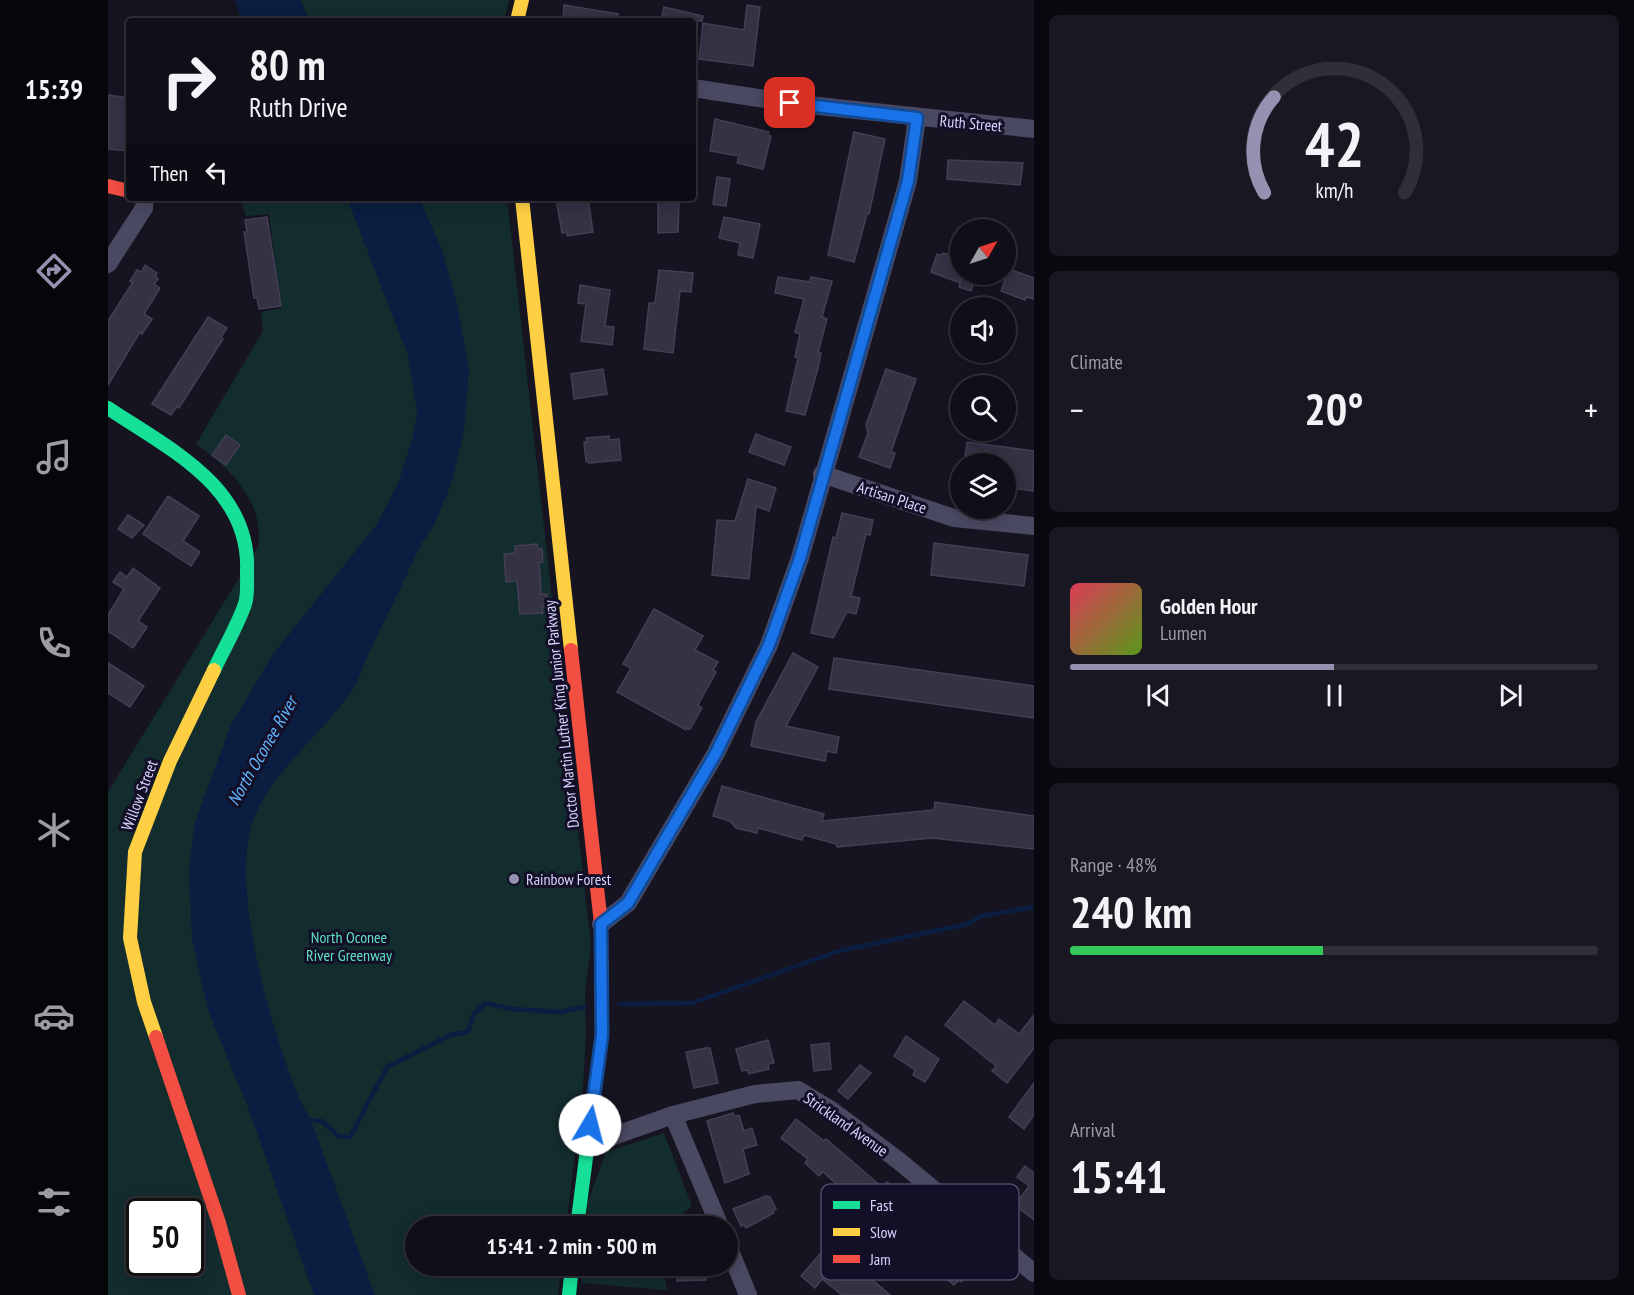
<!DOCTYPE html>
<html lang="en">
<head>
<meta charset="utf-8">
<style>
	:root { --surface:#100f19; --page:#191822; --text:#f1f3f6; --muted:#9c9ca2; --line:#302f38; --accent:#9591b1 }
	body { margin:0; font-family:"PT Sans Narrow",sans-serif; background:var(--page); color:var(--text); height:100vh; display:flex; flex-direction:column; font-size:22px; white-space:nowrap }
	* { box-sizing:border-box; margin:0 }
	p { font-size:20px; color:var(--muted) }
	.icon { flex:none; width:33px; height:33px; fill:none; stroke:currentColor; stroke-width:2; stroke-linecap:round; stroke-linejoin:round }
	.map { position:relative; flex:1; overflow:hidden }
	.sheet { display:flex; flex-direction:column; gap:15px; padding:15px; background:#09080e; width:600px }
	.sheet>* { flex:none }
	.hud { position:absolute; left:18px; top:18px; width:570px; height:183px; border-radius:6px; box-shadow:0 3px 15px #0003,0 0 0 2px var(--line); background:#100f19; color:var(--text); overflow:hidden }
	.needle { width:39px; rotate:51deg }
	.tools { position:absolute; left:842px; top:219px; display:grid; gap:12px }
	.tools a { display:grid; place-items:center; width:66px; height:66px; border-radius:50%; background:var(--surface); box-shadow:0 3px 15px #0003,0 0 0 2px var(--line); font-size:30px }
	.speed { position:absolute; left:18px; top:1198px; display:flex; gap:12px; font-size:30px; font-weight:700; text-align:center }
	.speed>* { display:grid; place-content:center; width:78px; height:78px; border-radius:50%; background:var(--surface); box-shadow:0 3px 15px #0003,0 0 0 2px var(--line); line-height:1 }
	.speed .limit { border:3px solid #111; border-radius:9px; background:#fff; color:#111 }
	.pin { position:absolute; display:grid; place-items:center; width:51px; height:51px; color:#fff; margin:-26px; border-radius:12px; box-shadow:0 3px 9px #0006 }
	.me { position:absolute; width:66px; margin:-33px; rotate:8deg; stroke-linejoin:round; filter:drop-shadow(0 0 4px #0008) }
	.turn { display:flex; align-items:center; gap:21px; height:126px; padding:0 24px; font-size:27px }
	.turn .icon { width:78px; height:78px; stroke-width:2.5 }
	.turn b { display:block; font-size:42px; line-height:51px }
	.then { display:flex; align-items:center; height:57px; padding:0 24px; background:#0003; gap:12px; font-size:22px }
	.big { font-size:45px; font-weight:800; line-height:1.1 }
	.sheet .widget { flex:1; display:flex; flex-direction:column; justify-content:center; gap:9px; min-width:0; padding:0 21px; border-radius:9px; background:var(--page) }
	.sheet .dial { align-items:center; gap:0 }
	.dial svg { height:156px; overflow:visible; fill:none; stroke:var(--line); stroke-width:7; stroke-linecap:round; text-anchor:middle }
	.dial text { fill:var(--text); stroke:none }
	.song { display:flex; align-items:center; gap:18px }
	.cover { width:72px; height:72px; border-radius:9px; background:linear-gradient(135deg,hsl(350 70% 55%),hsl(90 70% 35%)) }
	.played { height:6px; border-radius:3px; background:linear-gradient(90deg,var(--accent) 50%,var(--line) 50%) }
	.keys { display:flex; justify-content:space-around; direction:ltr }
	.heat { display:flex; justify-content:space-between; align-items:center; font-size:33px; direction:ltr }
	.charge { height:9px; border-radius:4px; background:linear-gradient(90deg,#34c759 48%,var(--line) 0) }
	.trip { position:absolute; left:297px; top:1216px; width:333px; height:60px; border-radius:30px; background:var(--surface); box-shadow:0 3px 15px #0003,0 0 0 2px var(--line); font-weight:800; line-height:60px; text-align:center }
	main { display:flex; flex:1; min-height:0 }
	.tab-bar { display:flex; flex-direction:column; width:108px; justify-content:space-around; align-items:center; background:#06060a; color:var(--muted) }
	.tab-bar .icon { width:42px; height:42px }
	.tab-bar .current { color:var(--accent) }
	.tab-bar b { font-size:27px; color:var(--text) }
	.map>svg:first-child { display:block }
</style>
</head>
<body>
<main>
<nav class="tab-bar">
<b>15:39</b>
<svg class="icon current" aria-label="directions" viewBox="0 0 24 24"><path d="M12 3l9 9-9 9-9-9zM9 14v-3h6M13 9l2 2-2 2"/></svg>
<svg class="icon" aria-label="music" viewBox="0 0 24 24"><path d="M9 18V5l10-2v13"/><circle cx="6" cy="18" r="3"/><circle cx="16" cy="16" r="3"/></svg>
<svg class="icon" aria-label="phone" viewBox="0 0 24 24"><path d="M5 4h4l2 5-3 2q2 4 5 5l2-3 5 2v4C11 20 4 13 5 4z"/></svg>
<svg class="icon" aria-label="climate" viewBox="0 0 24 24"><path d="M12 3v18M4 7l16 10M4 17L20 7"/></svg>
<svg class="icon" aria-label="car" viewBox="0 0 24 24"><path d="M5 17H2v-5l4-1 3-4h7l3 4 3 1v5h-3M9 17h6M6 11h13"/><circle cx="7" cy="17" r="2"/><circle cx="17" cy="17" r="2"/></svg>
<svg class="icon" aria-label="filters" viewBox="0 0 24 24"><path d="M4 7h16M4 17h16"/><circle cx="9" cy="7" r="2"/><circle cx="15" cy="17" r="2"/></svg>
</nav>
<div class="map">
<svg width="926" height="1295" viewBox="0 0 926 1295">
	<rect width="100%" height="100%" fill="#161421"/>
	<!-- green -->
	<g fill="#132c2d" fill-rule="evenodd">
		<path d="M 192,0 L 401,0 L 396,21 L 202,21 Z"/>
		<path d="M 132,198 L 399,198 L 483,945 L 477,993 L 478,1035 L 475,1086 L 458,1227 L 308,1227 L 308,1266 L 453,1266 L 450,1295 L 0,1295 L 0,792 L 150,547 C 157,501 121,468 88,444 L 155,331 L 153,312 L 173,308 L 161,214 L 138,216 ZM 32,1212 L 82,1212 L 82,1263 L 32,1263 Z"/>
		<path d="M 556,1133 L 584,1206 L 559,1227 L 478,1227 L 479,1204 L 498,1152 Z"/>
		<path d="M 475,1266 L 555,1266 L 559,1290 L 474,1283 Z"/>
	</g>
	<!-- water -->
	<g fill="#0b1e41">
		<path d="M 127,0 L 192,0 L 202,21 L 134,21 Z"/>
		<path d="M 239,198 L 311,198 L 334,250 L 349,304 L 361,369 L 356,431 L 343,485 L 325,527 L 313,544 C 296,582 277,618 260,655 C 254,668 251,681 243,692 C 214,734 164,771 146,818 C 120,885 164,1033 191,1098 C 195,1107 201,1116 205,1126 L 267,1295 L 206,1295 L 141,1110 L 100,1010 L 84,940 L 81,869 L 87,822 L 123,725 L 165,654 L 269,524 L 291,481 L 305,436 L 309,412 L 300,356 Z"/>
	</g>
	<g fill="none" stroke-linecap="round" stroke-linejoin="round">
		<!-- stream -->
		<g stroke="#0b1e41" stroke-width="4.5">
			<path d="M 511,1004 L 584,1003 L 731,951 L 860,924 L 874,916 L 926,907"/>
			<path d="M 199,1120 L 214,1121 L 231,1137 L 242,1137 L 279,1067 L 342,1035 L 360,1032 L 366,1013 L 378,1003 L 404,1009 L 453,1012 L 476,1007"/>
		</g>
	</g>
	<!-- building -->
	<g fill="#343243" stroke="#433f54" stroke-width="1.5">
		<path d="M 456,5 L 510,14 L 510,21 L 455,21 Z"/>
		<path d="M 639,5 L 652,7 L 645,66 L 591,59 L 595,23 L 636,30 Z"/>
		<path d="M 556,7 L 595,16 L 594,21 L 553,21 Z"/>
		<path d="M 0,95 L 21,98 L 21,151 L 0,149 Z"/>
		<path d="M 607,119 L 661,132 L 660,136 L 663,136 L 655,169 L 629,163 L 631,156 L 602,151 Z"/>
		<path d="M 746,132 L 777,139 L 761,214 L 759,214 L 746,262 L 720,255 Z"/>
		<path d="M 840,160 L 915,163 L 912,185 L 839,179 Z"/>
		<path d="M 609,177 L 622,179 L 618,206 L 605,204 Z"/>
		<path d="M 448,198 L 480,198 L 485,232 L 459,236 L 459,232 L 454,233 Z"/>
		<path d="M 550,198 L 571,199 L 570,232 L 550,233 Z"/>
		<path d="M 159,217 L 173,306 L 151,309 L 149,298 L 146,298 L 136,232 L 139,232 L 137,220 Z"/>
		<path d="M 616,217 L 652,224 L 645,258 L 630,255 L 632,243 L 611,238 Z"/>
		<path d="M 835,253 L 852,258 L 852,283 L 823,272 L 829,254 L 834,255 Z"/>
		<path d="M 37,265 L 49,273 L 47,276 L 50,279 L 46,284 L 52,288 L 36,314 L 44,319 L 34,334 L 32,332 L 0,385 L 0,321 L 25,282 L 22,281 L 29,270 L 33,272 Z"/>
		<path d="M 901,269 L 926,278 L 926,299 L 918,297 L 917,300 L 893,291 Z"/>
		<path d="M 551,270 L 585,273 L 583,292 L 572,291 L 565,353 L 536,349 L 541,303 L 547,303 Z"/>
		<path d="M 854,274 L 868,274 L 863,291 L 851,287 Z"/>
		<path d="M 670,277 L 702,282 L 703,277 L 724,281 L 714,317 L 719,319 L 710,353 L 713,353 L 710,368 L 697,415 L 678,411 L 690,358 L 687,357 L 692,334 L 687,332 L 696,299 L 667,293 Z"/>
		<path d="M 472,285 L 502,290 L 497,326 L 506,327 L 504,345 L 473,341 L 478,304 L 470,303 Z"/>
		<path d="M 100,317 L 119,328 L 113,337 L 115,339 L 71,408 L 69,406 L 63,415 L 44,404 Z"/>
		<path d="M 495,369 L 499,394 L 466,399 L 463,374 Z"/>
		<path d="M 778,369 L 808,379 L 783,452 L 787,453 L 782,468 L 751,457 L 760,433 L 758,425 Z"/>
		<path d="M 648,434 L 683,447 L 676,465 L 641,452 Z"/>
		<path d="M 118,435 L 132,445 L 118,465 L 104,455 Z"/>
		<path d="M 501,436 L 501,440 L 511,439 L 513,460 L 481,463 L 478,461 L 476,442 L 479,442 L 478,438 Z"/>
		<path d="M 859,442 L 926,451 L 925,491 L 897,487 L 897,464 L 856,464 Z"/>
		<path d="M 640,479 L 668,488 L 661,511 L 648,506 L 641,579 L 604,575 L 609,520 L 627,521 Z"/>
		<path d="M 60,496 L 91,516 L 75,541 L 92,552 L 83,566 L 35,534 Z"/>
		<path d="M 734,513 L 765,520 L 762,535 L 758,534 L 743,596 L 752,598 L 748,614 L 739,612 L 725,638 L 703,633 L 725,537 L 728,538 Z"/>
		<path d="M 20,515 L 36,525 L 24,538 L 10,529 Z"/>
		<path d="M 826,543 L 920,555 L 916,586 L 823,575 Z"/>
		<path d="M 429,544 L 430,549 L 434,549 L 435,562 L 431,563 L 433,594 L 439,594 L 439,607 L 434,607 L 435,613 L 412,614 L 409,581 L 398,582 L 396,554 L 407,553 L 407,546 Z"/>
		<path d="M 25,568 L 52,588 L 30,621 L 39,627 L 25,648 L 0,631 L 0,615 L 16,589 L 5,582 L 12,572 L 19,577 Z"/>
		<path d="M 546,609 L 595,636 L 587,650 L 610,662 L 605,670 L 608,672 L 590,705 L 594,708 L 582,729 L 579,728 L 578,730 L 509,692 L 523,668 L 515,664 Z"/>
		<path d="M 685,653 L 710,667 L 678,726 L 731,737 L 728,753 L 719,751 L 717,761 L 643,746 L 648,722 Z"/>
		<path d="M 726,658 L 926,686 L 926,718 L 721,689 Z"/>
		<path d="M 0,663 L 36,686 L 22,707 L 0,693 Z"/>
		<path d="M 614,786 L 716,814 L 714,821 L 826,810 L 827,802 L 926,816 L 926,849 L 824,838 L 729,847 L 728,844 L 696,835 L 694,840 L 650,828 L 649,833 L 628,828 L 622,821 L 605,816 Z"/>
		<path d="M 856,1001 L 887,1025 L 891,1019 L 911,1034 L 926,1015 L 926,1048 L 899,1083 L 884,1071 L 888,1066 L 837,1025 Z"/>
		<path d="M 798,1036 L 831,1059 L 817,1082 L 805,1075 L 807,1070 L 786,1056 Z"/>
		<path d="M 660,1040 L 666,1063 L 660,1064 L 661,1069 L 641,1074 L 639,1070 L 634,1071 L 628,1049 Z"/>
		<path d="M 721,1043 L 723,1069 L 706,1071 L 703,1045 Z"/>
		<path d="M 597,1048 L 602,1048 L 610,1083 L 586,1088 L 578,1052 Z"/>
		<path d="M 752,1065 L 763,1073 L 740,1099 L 730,1091 Z"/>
		<path d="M 926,1083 L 926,1115 L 916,1129 L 901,1117 Z"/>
		<path d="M 625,1113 L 626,1116 L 631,1115 L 636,1131 L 644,1128 L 649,1145 L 635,1149 L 641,1174 L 617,1183 L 599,1121 Z"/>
		<path d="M 688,1119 L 716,1141 L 718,1139 L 774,1187 L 779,1182 L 788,1190 L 782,1197 L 816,1227 L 820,1224 L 867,1261 L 866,1266 L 853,1282 L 851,1280 L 846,1285 L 792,1240 L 789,1244 L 776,1232 L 779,1229 L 715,1172 L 711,1176 L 697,1163 L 700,1159 L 673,1138 Z"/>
		<path d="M 917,1166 L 926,1173 L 926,1220 L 907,1205 L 921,1186 L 909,1177 Z"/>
		<path d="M 658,1196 L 662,1197 L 668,1209 L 665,1211 L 666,1213 L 638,1228 L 636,1225 L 633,1226 L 625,1209 Z"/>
		<path d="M 713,1253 L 740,1276 L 748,1266 L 782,1295 L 734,1295 L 714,1279 L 707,1288 L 693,1276 Z"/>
		<path d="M 569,1266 L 598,1266 L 598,1280 L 569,1281 Z"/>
	</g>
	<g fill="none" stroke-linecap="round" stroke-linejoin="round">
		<!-- street -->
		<g stroke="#4a4962" stroke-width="18">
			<path d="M 585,88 L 682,103 L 926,129"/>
			<path d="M 0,264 L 36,208 L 37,198"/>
			<path d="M 714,474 L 846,518 L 926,526"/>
			<path d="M 493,924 L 520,903 L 608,753 L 661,645 L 692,558 L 800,181 L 809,118"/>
			<path d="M 565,1115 L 612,1227"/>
			<path d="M 480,1145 L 565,1115 L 647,1094 L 690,1090 L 723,1110 L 791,1161 L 926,1273"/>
			<path d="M 620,1246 L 640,1295"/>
		</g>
		<!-- fast -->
		<g stroke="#16e098" stroke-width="14">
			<path d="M 0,408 C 61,449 143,487 139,572 C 139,582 140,595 137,604 C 129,627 116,648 106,670"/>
			<path d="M 469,1227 L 480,1142"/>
			<path d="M 461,1295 L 464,1266"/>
		</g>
		<!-- slow -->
		<g stroke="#ffcf43" stroke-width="14">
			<path d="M 409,21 L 414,0"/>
			<path d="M 414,198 L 463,650"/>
			<path d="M 48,1037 L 36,1002 L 22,938 L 27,852 L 62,761 L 106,670"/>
		</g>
		<!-- jam -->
		<g stroke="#f24e42" stroke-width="14">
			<path d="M 0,186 L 21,191"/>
			<path d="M 463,650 L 493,924 L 494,1035 L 480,1142"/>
			<path d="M 48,1037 L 111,1223 L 131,1295"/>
		</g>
	</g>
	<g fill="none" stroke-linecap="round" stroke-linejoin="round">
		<!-- route casing -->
		<g stroke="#114b97" stroke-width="15">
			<path id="route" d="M 482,1125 L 494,1035 L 493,924 L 520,903 L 608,753 L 661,645 L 692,558 L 800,181 L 809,118 L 682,103"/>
		</g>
		<!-- route -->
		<use href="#route" stroke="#1a73e8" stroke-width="10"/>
	</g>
	<!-- markers -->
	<circle fill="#9591b1" stroke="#130f26" stroke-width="2" cx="406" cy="879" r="6"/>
	<g text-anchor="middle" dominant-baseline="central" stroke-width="6" stroke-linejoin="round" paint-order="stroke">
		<!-- street labels -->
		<g font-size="16" fill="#d9d4ff" stroke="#130f26">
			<text transform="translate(863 123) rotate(5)">Ruth Street</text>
			<text transform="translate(784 497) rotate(18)">Artisan Place</text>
			<text transform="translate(453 714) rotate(-96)">Doctor Martin Luther King Junior Parkway</text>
			<text transform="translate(31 795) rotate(-69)">Willow Street</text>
			<text transform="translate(738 1124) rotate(35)">Strickland Avenue</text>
		</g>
		<!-- poi labels -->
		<g font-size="16" fill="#d9d4ff" stroke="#130f26" text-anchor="start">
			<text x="418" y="879">Rainbow Forest</text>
		</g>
		<!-- park labels -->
		<g font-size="16" fill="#5fe0c0" stroke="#130f26">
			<text x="241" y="937">North Oconee<tspan x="241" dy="18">River Greenway</tspan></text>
		</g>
		<!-- water labels -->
		<g font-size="18" font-style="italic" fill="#62b6ff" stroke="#130f26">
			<text transform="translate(154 751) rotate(-60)">North Oconee River</text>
		</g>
	</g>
	<!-- legend -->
	<rect x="713" y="1184" width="198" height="96" rx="9" fill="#130f26" stroke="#4e4a67" stroke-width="1.5"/>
	<rect x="725" y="1201" width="27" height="8" fill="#16e098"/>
	<rect x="725" y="1228" width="27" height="8" fill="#ffcf43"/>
	<rect x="725" y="1255" width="27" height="8" fill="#f24e42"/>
	<g font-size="16" fill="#d9d4ff">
		<text x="762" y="1211">Fast</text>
		<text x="762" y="1238">Slow</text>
		<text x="762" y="1265">Jam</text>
	</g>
</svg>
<div class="tools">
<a><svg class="needle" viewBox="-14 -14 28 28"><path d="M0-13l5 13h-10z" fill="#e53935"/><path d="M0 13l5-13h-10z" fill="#9c9ca2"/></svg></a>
<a><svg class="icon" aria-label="sound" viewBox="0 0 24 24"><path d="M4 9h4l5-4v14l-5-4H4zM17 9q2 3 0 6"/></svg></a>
<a><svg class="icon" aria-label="search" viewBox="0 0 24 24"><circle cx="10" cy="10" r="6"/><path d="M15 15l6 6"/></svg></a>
<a><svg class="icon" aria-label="layers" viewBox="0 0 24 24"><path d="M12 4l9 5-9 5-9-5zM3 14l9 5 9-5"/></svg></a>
</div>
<div class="speed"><div class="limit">50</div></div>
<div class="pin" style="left:682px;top:103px;background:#d93025"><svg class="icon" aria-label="arrive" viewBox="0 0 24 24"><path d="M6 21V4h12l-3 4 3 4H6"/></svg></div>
<svg class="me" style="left:482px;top:1125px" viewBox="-20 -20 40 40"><circle r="19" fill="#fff"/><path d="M0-13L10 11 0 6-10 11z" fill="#1a73e8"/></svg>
<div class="trip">15:41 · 2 min · 500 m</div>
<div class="hud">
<div class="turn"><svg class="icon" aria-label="right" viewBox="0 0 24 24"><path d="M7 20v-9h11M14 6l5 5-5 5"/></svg><div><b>80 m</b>Ruth Drive</div></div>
<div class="then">Then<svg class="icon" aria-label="left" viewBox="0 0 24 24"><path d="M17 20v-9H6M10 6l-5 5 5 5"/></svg></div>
</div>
</div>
<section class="sheet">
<div class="widget dial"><svg viewBox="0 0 100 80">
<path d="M14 69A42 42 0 1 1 86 69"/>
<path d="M14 69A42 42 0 0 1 19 20" stroke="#9591b1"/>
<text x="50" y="56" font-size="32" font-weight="700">42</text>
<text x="50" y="72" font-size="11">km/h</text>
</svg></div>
<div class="widget"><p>Climate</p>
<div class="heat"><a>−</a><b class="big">20°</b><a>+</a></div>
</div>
<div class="widget">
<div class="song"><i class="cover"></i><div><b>Golden Hour</b><p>Lumen</p></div></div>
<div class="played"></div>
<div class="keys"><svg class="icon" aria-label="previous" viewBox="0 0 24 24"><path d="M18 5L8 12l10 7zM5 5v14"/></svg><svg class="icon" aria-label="pause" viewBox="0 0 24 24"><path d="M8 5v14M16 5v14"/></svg><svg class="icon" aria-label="next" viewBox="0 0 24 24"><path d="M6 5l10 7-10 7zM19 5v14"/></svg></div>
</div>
<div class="widget"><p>Range · 48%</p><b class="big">240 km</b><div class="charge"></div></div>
<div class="widget"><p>Arrival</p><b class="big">15:41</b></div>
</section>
</main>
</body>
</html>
